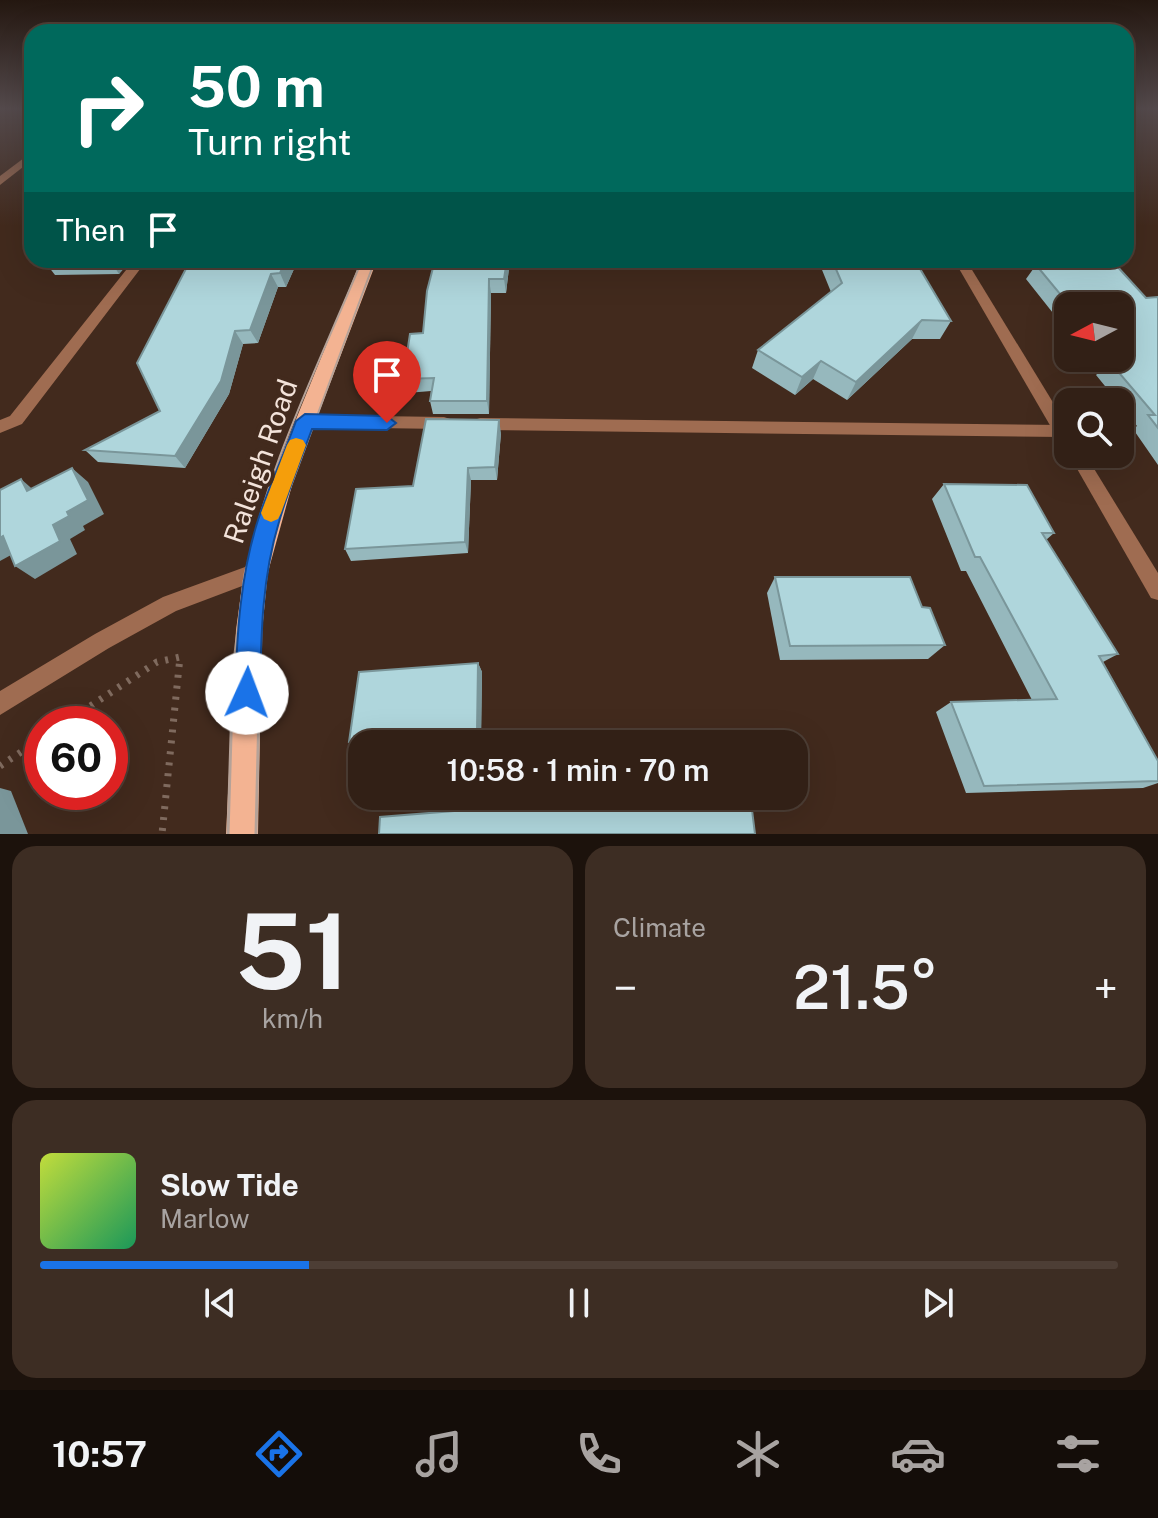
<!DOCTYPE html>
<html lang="en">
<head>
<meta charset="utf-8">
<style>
	:root { --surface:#322016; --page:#3d2d23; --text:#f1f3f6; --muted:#a8a3a1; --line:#4d3e35; --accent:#1a73e8 }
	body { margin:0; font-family:"Public Sans",sans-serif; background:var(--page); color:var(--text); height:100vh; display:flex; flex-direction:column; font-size:30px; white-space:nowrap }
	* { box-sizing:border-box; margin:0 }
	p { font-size:26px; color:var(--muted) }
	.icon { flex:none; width:44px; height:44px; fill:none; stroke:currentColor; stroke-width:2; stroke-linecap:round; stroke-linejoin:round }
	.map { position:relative; height:834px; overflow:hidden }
	.panel { display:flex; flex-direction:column; gap:12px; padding:12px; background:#1c120c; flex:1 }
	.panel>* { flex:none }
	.hud { position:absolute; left:24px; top:24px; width:1110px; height:244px; border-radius:24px; box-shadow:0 8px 32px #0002,0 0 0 2px var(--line); background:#00695c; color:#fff; overflow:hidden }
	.needle { width:52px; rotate:263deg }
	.buttons { position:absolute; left:1054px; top:292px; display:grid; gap:16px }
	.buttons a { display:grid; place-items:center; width:80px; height:80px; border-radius:16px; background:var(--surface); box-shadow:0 8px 32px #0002,0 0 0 2px var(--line); font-size:40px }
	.speed { position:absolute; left:24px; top:706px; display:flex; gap:16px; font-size:40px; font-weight:700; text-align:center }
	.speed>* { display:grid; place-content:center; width:104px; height:104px; border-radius:50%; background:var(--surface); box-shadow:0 8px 32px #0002,0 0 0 2px var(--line); line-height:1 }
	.speed .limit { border:12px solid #d22; background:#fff; color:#111 }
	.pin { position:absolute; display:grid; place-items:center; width:68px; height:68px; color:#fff; margin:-82px -34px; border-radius:50% 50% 50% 0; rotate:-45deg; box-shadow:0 0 8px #0007 }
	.pin .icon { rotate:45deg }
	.me { position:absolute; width:88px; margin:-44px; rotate:2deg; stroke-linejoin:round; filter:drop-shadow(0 0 6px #0008) }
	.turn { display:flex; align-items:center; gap:28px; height:168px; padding:0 32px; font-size:36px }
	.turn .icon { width:104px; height:104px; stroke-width:2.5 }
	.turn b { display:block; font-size:56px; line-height:68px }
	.then { display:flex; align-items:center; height:76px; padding:0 32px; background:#0003; gap:16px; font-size:30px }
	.big { font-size:60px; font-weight:600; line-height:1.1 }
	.panel .widget { flex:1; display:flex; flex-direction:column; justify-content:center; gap:12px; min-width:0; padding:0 28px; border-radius:24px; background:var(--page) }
	.panel .dial { align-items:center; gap:0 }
	.dial b { font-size:104px; line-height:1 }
	.song { display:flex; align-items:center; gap:24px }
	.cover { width:96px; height:96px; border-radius:12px; background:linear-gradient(135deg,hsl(70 70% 55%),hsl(150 70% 35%)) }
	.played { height:8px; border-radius:4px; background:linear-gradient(90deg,var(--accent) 25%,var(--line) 25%) }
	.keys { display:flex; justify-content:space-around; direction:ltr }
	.heat { display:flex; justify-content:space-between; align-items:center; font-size:44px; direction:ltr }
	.panel .tiles { flex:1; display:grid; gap:12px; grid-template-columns:1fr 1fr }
	.widget:last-child { grid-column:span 2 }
	.trip { position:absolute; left:348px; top:730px; width:460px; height:80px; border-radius:24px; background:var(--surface); box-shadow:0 8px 32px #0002,0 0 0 2px var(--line); font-weight:600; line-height:80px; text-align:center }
	.menu { display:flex; height:128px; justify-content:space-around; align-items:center; background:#140d09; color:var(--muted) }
	.menu .icon { width:56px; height:56px }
	.menu .on { color:var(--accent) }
	.menu b { font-size:36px; color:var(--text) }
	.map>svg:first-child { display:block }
</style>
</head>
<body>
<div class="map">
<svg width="1158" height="834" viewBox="0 0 1158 834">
	<rect width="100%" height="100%" fill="#422a1d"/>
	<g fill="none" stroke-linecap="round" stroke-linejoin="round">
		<!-- path -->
		<g stroke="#7f6a5e" stroke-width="7" stroke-dasharray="3 8" stroke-linecap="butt">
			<path d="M 63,724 L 157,662 L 180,657 L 162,834"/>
			<path d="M 0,766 L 42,738"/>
		</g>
		<!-- service -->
		<g fill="#9f6c51" fill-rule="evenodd">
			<path d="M 134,260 L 147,260 L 22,424 L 0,433 L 0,420 L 10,416 Z"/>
			<path d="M 305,415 L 444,417 L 450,419 L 452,423 L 450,427 L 444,429 L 305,427 L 299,425 L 297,421 L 299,417 Z"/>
			<path d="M 480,418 L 1062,425 L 1068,427 L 1068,435 L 1062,437 L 480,430 L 474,428 L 472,424 L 474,420 Z"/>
		</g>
		<!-- minor -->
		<g fill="#9f6c51" fill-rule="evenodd">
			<path d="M 32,152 L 32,160 L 0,185 L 0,176 Z"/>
			<path d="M 954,260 L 966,260 L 1068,427 L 1068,448 L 1062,446 Z"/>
			<path d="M 1068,453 L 1085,454 L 1158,573 L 1158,600 L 1151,598 Z"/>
			<path d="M 256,563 L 263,566 L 266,572 L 263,578 L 176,611 L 109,648 L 0,715 L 0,691 L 95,634 L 163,597 Z"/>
		</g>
		<!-- primary -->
		<path fill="#f3b392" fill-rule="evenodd" d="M 361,260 L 377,260 L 294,478 L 268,572 L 262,630 L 258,834 L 226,834 L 236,630 L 244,572 L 272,478 Z"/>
		<!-- tram-far1 -->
		<g stroke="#b5a298" stroke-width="2">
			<path d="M 244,583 C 264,471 319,365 362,260"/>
			<path d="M 265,583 L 278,521 L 375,260"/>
		</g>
		<!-- tram -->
		<g stroke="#b5a298" stroke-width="3">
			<path d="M 228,834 L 233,670 L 244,581"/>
			<path d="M 256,834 L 261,628 L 265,581"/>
		</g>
	</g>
	<!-- wall -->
	<g fill="#96b8bd">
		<path d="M 1126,205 L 1132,212 L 1126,220 Z"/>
		<path d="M 46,260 L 131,260 L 119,274 L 55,275 L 45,262 Z"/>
		<path d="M 202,260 L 298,260 L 286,287 L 278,287 L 258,343 L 243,344 L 229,394 L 185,468 L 98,462 L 85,450 L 160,411 Z"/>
		<path d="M 435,260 L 510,260 L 506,293 L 491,293 L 489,414 L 433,414 L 430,401 L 431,391 L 407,393 L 403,379 L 423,333 Z"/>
		<path d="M 818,260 L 859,260 L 860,262 L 951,321 L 940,339 L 912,339 L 847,400 L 813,379 L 795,395 L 752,368 L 758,350 L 831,292 Z"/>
		<path d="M 1036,265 L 1146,298 L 1158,297 L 1158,465 L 1133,429 L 1137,426 L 1120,405 L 1120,402 L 1118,402 L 1096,375 L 1099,372 L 1088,358 L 1120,358 L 1120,306 L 1068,306 L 1068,332 L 1026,279 Z"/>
		<path d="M 501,433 L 497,480 L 471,480 L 468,553 L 351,561 L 345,549 Z"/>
		<path d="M 944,484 L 1054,533 L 1046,540 L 1118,654 L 1103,662 L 1158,761 L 1158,783 L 1143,788 L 966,793 L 936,712 L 951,702 L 1032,700 L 966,571 L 961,571 L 932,499 Z"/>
		<path d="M 775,577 L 922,607 L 945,645 L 928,659 L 780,660 L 767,593 Z"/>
		<path d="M 478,663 L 482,672 L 481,739 L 420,744 L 362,744 L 362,749 L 357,749 L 349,742 Z"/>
	</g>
	<!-- shaded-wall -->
	<g fill="#7a969a">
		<path d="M 110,260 L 131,260 L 119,274 Z"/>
		<path d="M 286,260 L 298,260 L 286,287 L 280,273 Z"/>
		<path d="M 507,260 L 510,260 L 506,293 L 504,279 Z"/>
		<path d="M 271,274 L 278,287 L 258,343 L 250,330 Z"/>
		<path d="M 489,279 L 491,293 L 489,414 L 487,401 Z"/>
		<path d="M 922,320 L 912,339 L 847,400 L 856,382 Z"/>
		<path d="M 235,331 L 243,344 L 229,394 L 185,468 L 175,456 Z"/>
		<path d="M 821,361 L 813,379 L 795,395 L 802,377 Z"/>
		<path d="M 499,420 L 501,433 L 497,480 L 495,467 Z"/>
		<path d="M 72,468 L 88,482 L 104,514 L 83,526 L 85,530 L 70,539 L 77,554 L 35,579 L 15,566 L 53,525 L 67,512 Z"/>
		<path d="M 468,468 L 471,480 L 468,553 L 465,542 Z"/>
		<path d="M 21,479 L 38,494 L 27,491 Z"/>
		<path d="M 3,536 L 22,549 L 0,561 L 0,538 Z"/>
		<path d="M 478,663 L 482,672 L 481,739 L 477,731 Z"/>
		<path d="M 0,788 L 11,791 L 28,834 L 0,834 Z"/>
	</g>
	<!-- building -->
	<g fill="#afd6dc" stroke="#7a969a" stroke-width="2">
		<path d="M 1126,205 L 1132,212 L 1126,212 Z"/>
		<path d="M 46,260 L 110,260 L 45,262 Z"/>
		<path d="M 202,260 L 286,260 L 280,273 L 271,274 L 250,330 L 235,331 L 221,381 L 175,456 L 85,450 L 160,411 L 137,363 L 190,261 Z"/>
		<path d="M 435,260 L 507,260 L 504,279 L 489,279 L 487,401 L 430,401 L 434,378 L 403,379 L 410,334 L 423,333 L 427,291 Z"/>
		<path d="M 832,260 L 859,260 L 860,262 L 916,262 L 951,321 L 922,320 L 856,382 L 821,361 L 802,377 L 758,350 L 842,283 Z"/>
		<path d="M 1115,264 L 1146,298 L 1158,297 L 1158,428 L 1148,415 L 1155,415 L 1109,361 L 1115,360 L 1113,358 L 1120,358 L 1120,306 L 1070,306 L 1036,265 Z"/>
		<path d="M 426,419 L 499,420 L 495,467 L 468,468 L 465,542 L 345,549 L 356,489 L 413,486 Z"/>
		<path d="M 72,468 L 88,500 L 67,512 L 69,516 L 53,525 L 60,541 L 15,566 L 3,536 L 0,538 L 0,490 L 21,479 L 27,491 Z"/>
		<path d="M 944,484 L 1027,485 L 1054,533 L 1042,533 L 1118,654 L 1099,656 L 1158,761 L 1158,781 L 984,786 L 951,702 L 1057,699 L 980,557 L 975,557 Z"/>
		<path d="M 775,577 L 910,577 L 922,607 L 930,608 L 945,645 L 790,646 Z"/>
		<path d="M 478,663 L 477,731 L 349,742 L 359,672 Z"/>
		<path d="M 541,804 L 541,810 L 752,810 L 755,834 L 379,834 L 380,817 Z"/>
	</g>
	<!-- sky -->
	<linearGradient id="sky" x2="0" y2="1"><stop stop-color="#241710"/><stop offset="0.48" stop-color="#544a4c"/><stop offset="1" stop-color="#544a4c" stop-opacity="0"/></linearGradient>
	<rect width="1158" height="226" fill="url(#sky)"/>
	<!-- route -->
	<path fill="#1a73e8" stroke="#114b97" stroke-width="2" d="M 305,414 L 387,416 L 396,423 L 387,430 L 312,429 C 301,459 288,490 279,522 C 262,577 261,635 260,693 L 256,702 L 247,705 L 239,702 L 235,693 C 237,635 240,576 258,520 C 269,487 284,454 296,421 Z"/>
	<!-- slow -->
	<path fill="#f59e0b" d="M 296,438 L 303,440 L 306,445 L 281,513 L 278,519 L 271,522 L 264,519 L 261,513 L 287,445 L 290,440 Z"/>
	<g text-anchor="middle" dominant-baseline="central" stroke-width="8" stroke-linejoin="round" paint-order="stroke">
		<!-- street labels -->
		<g font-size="28" fill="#f3e3da" stroke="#422a1d">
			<text transform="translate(260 461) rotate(-71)">Raleigh Road</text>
		</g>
	</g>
</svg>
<div class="buttons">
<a><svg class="needle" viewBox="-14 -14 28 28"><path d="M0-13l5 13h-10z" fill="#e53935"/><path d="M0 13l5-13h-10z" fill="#a8a3a1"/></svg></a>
<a><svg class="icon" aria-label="search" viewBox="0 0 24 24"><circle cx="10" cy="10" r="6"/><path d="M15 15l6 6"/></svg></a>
</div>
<div class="speed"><div class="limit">60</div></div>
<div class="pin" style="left:387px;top:423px;background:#d93025"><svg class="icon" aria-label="arrive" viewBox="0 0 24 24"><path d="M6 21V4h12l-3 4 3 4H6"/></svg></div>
<svg class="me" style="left:247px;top:693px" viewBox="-20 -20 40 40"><circle r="19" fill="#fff"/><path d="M0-13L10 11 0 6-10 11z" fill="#1a73e8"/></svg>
<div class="trip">10:58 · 1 min · 70 m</div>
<div class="hud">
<div class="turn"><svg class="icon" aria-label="right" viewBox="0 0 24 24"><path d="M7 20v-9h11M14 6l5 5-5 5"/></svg><div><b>50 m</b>Turn right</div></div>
<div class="then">Then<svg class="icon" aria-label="arrive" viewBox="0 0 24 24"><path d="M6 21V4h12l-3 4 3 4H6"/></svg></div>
</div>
</div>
<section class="panel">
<div class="tiles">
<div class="widget dial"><b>51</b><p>km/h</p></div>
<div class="widget"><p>Climate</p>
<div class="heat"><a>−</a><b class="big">21.5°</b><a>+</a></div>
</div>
<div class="widget">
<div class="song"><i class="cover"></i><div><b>Slow Tide</b><p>Marlow</p></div></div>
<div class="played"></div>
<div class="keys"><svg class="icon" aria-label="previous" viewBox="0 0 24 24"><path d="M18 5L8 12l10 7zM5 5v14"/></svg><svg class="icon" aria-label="pause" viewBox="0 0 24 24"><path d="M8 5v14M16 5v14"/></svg><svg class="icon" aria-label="next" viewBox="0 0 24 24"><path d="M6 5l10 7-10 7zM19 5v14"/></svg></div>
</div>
</div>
</section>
<nav class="menu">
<b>10:57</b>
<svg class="icon on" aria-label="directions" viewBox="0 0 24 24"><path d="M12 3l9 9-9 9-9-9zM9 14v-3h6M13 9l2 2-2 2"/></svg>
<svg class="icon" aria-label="music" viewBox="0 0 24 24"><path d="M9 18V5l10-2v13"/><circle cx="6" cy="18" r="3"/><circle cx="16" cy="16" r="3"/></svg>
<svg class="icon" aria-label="phone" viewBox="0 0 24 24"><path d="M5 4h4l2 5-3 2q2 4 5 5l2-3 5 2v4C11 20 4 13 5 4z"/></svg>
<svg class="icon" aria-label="climate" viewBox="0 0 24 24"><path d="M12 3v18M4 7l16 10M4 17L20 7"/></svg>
<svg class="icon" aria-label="car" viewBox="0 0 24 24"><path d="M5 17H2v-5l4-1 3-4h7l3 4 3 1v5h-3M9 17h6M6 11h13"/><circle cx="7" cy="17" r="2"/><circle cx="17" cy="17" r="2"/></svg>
<svg class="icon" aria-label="filters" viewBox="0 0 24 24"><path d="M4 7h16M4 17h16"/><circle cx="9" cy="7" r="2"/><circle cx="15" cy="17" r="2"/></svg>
</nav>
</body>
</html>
